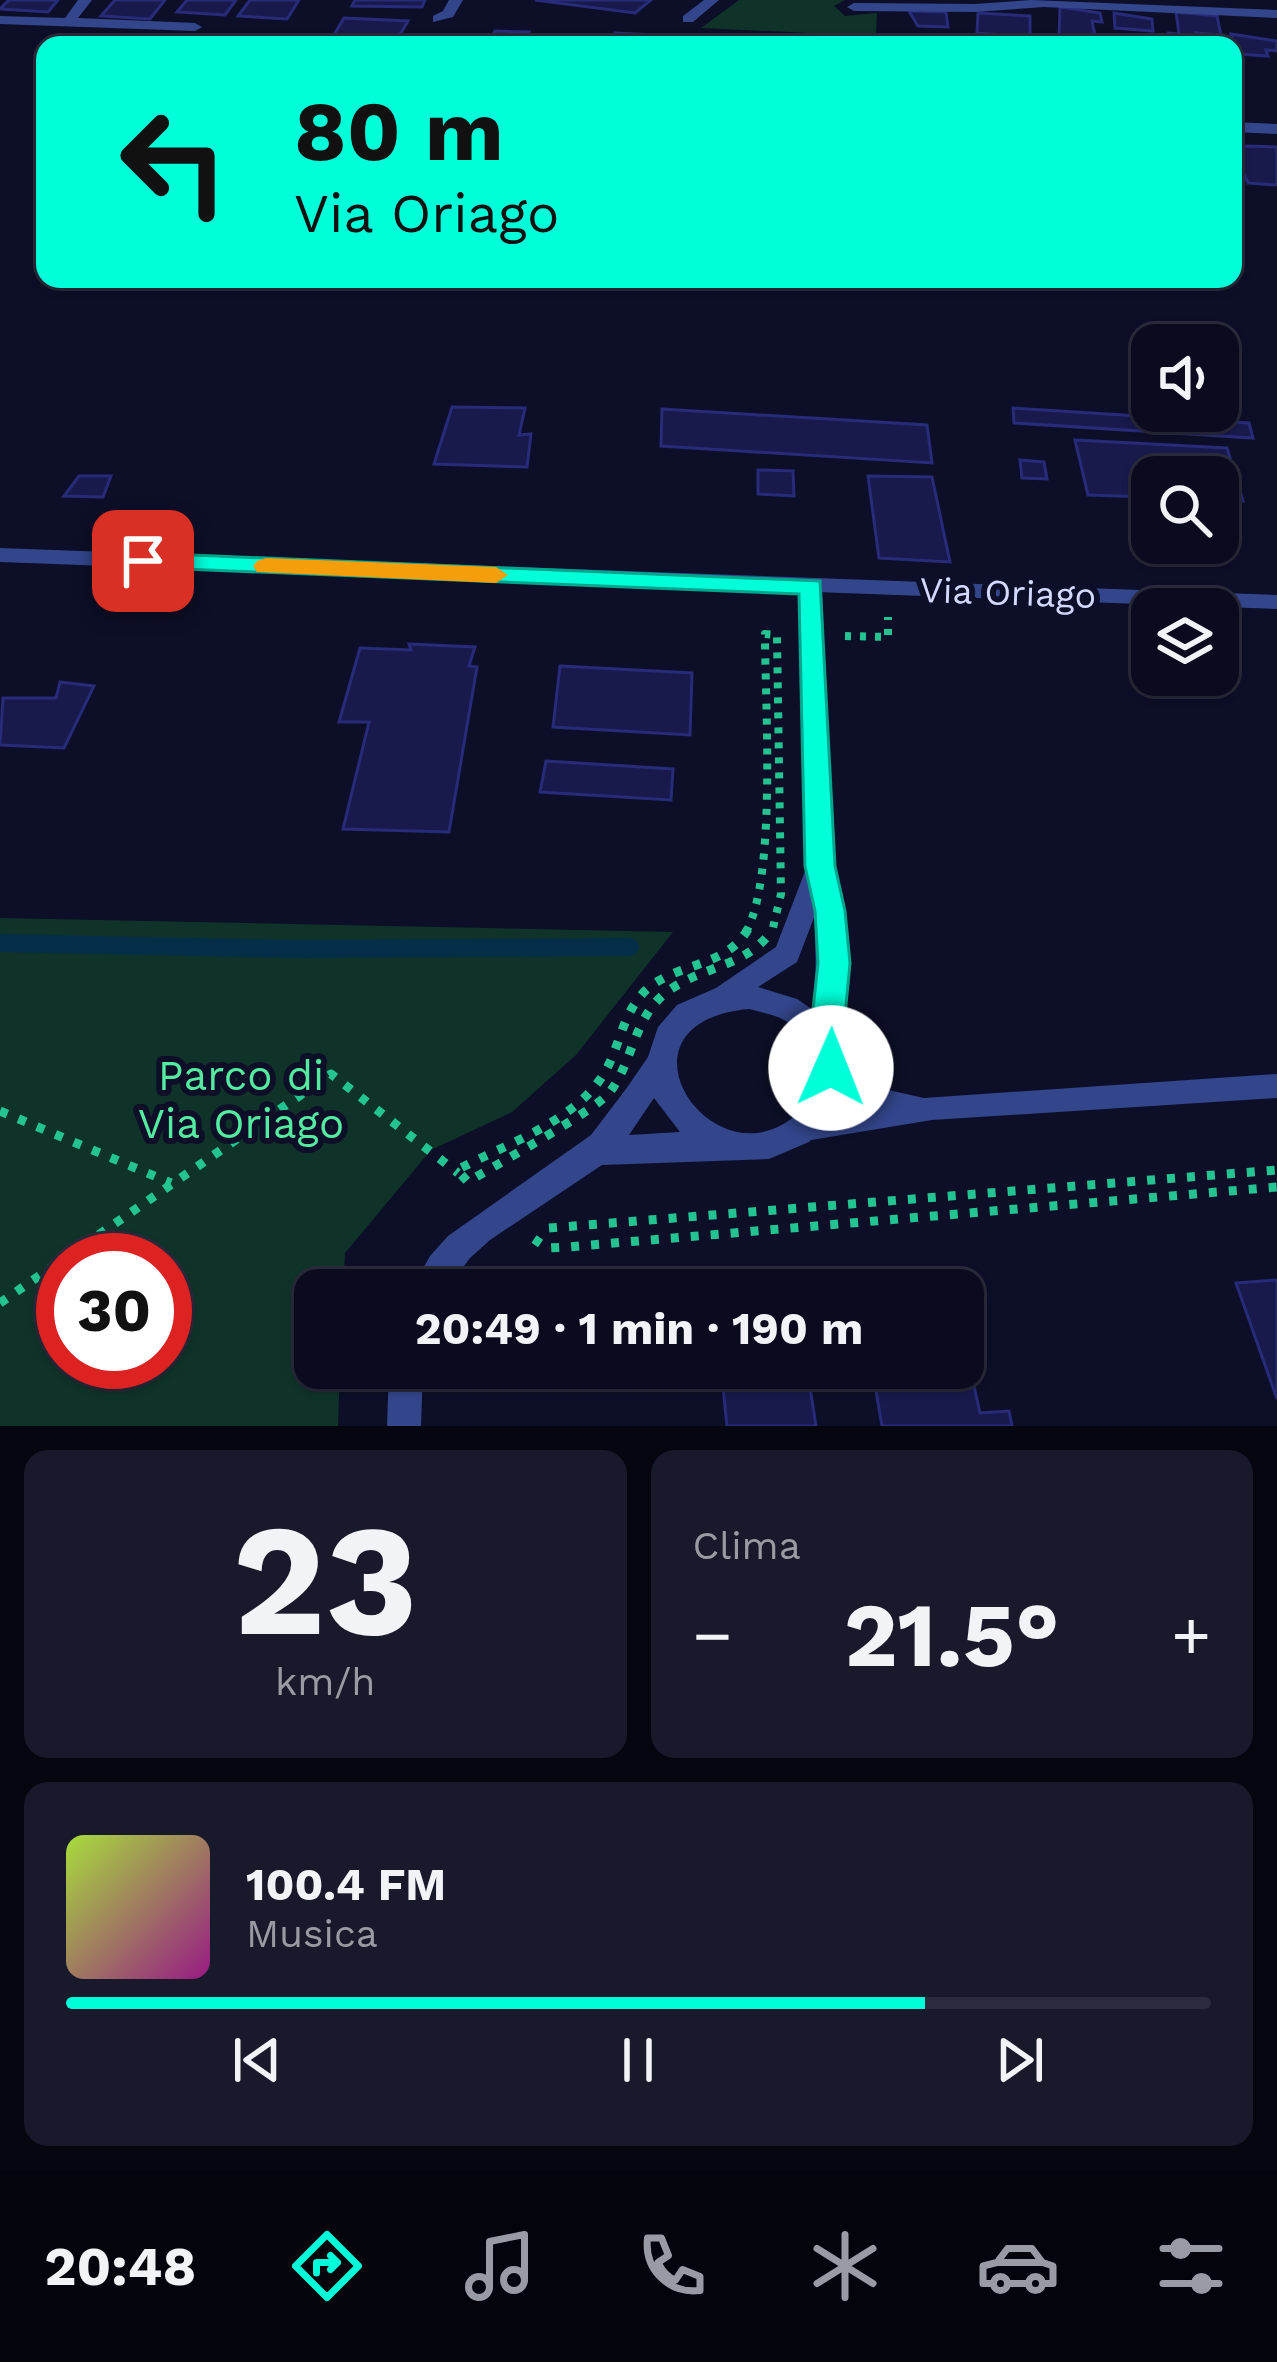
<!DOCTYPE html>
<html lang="it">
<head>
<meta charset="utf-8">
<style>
	:root { --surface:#0a0b1e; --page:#18192b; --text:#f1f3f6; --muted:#999ba4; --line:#2a2b3c; --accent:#00ffd9 }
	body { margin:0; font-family:"Work Sans",sans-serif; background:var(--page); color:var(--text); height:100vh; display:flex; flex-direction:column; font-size:45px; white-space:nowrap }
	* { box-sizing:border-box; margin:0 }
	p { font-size:39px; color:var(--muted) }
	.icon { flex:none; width:66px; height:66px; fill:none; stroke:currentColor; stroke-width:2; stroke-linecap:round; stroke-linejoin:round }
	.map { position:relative; height:1426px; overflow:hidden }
	.side { display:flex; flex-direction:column; gap:24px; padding:24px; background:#060610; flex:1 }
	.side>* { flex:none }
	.banner { position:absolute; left:36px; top:36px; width:1206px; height:252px; border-radius:24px; box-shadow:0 3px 9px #0004,0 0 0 3px var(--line); background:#00ffd9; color:#111; overflow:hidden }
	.controls { position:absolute; left:1131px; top:324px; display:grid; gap:24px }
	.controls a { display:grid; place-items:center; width:108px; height:108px; border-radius:24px; background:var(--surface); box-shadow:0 3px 9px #0004,0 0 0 3px var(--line); font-size:60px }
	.speed { position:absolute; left:36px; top:1233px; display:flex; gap:24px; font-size:60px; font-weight:700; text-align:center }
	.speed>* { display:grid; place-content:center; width:156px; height:156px; border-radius:50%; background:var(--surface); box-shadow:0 3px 9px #0004,0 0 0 3px var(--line); line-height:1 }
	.speed .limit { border:18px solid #d22; background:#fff; color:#111 }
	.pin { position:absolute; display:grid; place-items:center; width:102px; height:102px; color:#fff; margin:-51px; border-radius:24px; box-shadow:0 6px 18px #0006 }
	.me { position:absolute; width:132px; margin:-66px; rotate:1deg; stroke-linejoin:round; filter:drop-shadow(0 0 9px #0008) }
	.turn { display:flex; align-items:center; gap:42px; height:252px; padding:0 60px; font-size:54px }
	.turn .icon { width:156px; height:156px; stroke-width:2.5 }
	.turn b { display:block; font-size:84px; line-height:102px }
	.big { font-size:90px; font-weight:700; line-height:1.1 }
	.side .tile { flex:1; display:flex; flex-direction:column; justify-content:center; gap:18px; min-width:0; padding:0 42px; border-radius:24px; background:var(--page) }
	.side .dial { align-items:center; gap:0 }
	.dial b { font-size:156px; line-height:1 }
	.song { display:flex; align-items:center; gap:36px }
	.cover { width:144px; height:144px; border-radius:18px; background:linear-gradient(135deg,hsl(80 70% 55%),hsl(310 70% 35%)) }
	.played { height:12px; border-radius:6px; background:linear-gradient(90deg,var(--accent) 75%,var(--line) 75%) }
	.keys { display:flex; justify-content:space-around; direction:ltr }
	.heat { display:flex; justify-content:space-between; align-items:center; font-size:66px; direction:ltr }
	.side .tiles { flex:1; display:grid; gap:24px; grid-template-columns:1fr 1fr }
	.tile:last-child { grid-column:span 2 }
	.trip { position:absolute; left:294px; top:1269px; width:690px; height:120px; border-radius:24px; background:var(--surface); box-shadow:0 3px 9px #0004,0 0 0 3px var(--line); font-weight:700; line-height:120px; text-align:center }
	.tab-bar { display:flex; height:192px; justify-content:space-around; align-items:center; background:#04040c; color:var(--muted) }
	.tab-bar .icon { width:84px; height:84px }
	.tab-bar .on { color:var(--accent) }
	.tab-bar b { font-size:54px; color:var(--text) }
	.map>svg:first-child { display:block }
</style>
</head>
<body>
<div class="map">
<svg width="1277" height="1426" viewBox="0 0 1277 1426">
	<rect width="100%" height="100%" fill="#0d0f28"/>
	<!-- green -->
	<g fill="#0f3329" fill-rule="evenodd">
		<path d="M 739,0 L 845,0 L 834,6 L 845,16 L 877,13 L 876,36 L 701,28 Z"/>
		<path d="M 0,918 L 673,932 L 576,1055 L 512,1112 L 431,1150 L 345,1253 L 343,1290 L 315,1290 L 315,1368 L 340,1368 L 338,1426 L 0,1426 ZM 63,1260 L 165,1260 L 165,1362 L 63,1362 Z"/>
	</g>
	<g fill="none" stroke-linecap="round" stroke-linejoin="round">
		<!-- stream -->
		<path stroke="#052f49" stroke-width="18" d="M 0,943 L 294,949 L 630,947"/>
	</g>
	<!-- building -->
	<g fill="#171a4b" stroke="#272b79" stroke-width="3">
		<path d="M 9,0 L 58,0 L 48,12 L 0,9 Z"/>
		<path d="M 115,0 L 165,0 L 150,19 L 101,16 Z"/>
		<path d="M 187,0 L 236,0 L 225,15 L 177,12 Z"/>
		<path d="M 250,0 L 299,0 L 287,19 L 238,16 Z"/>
		<path d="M 355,0 L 425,0 L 422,7 L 352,6 Z"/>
		<path d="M 535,0 L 651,0 L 635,13 Z"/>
		<path d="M 1060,7 L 1100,13 L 1102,22 L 1092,21 L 1096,41 L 1059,39 Z"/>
		<path d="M 909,11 L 946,12 L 948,27 L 918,26 Z"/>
		<path d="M 1176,12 L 1217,16 L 1221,35 L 1196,33 L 1198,45 L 1166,45 L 1168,33 L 1179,34 Z"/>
		<path d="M 978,13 L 1030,16 L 1030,37 L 977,33 Z"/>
		<path d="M 1114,13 L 1152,19 L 1153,31 L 1115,28 Z"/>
		<path d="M 344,18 L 408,21 L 401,33 L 383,41 L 332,38 Z"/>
		<path d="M 495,31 L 529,32 L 524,45 L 487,45 Z"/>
		<path d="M 615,33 L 654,35 L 650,45 L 611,45 Z"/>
		<path d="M 1231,34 L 1277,41 L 1277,51 L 1266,50 L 1268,56 L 1238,54 Z"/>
		<path d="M 1246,146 L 1277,147 L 1277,185 L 1248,183 L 1233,151 Z"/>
		<path d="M 452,407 L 525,408 L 519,435 L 531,434 L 527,467 L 434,464 Z"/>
		<path d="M 1013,408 L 1249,423 L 1253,438 L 1014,423 Z"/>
		<path d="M 662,409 L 927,425 L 932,463 L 661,446 Z"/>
		<path d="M 1075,440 L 1227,448 L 1243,501 L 1218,500 L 1218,477 L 1152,477 L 1152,490 L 1143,490 L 1148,497 L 1088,495 Z"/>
		<path d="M 1020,460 L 1044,462 L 1047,479 L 1022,478 Z"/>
		<path d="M 758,470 L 793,471 L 794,496 L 758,494 Z"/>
		<path d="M 79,476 L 111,476 L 103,497 L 64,496 Z"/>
		<path d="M 868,476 L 932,477 L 950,562 L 879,558 Z"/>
		<path d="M 409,644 L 475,647 L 469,666 L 477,667 L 449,832 L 343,829 L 369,722 L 339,722 L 360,648 L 411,650 Z"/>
		<path d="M 560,666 L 692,673 L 690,735 L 553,727 Z"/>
		<path d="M 60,682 L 94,686 L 64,748 L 0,745 L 3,698 L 56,698 Z"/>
		<path d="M 546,761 L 673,769 L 671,800 L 540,792 Z"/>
		<path d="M 1277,1280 L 1277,1399 L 1236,1283 Z"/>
		<path d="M 963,1337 L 980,1413 L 1009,1411 L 1012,1426 L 882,1426 L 872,1368 L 963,1368 Z"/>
		<path d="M 721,1368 L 807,1368 L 816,1426 L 727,1426 Z"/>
	</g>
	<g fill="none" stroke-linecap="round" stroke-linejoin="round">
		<!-- path-far1 -->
		<g stroke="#23c492" stroke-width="8" stroke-dasharray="6 9" stroke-linecap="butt">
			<path d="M 845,636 L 888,637 L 888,617"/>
			<path d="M 746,932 C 777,876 765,703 765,634 L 777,635 L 781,894 L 772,932"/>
		</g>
		<!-- path -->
		<g stroke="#23c492" stroke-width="9" stroke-dasharray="8 12" stroke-linecap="butt">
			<path d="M 748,929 C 726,968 677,962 646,990 C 620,1015 620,1053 599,1081 C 568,1124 502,1146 457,1170 L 468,1182 C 495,1165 595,1111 610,1092 C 634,1060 634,1013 671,989 C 707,965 748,966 773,929"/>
			<path d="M 0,1111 L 171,1183"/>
			<path d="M 549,1228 L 1277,1170"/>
			<path d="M 534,1239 L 547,1248 L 567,1247 L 1277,1187"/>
			<path d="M 0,1303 L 331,1074 L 458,1173"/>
		</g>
		<!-- service -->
		<path fill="#33468c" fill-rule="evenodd" d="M 1277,1074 L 1277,1098 L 932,1120 L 805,1141 L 796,1138 L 792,1129 L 796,1120 L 805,1117 L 864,1107 L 821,1097 L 817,1089 L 821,1081 L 830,1077 L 924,1098 Z"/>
		<!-- minor -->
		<g fill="#33468c" fill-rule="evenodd">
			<path d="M 78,0 L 92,0 L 78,18 L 195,23 L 202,27 L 195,31 L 0,24 L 0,16 L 65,18 Z"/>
			<path d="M 449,0 L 463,0 L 453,17 L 433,22 L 433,16 L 443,11 Z"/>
			<path d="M 704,0 L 719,0 L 693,22 L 683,22 L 683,16 Z"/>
			<path d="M 1031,0 L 1277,10 L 1277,18 L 1044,7 L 975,12 L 854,11 L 847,7 L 854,3 L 975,4 Z"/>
			<path d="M 1233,122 L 1277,124 L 1277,134 L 1233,132 Z"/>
			<path d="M 811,579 L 822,586 L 833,866 L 846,957 L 840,1048 L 846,1080 L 831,1119 L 809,1142 L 769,1159 L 602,1165 L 490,1240 L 470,1258 L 446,1290 L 411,1290 L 430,1256 L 448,1236 L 591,1135 L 626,1089 L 648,1057 L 658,1027 L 677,1005 L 716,988 L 776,947 L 807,866 L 800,586 ZM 815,915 L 816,1012 L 797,999 L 758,987 L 797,962 ZM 749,1009 C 760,1012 773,1014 784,1020 C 823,1042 826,1093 791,1119 C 708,1181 605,1022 749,1009 ZM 654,1098 L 680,1132 L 629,1135 Z"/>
			<path d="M 389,1368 L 423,1368 L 421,1426 L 387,1426 Z"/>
		</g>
		<!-- tertiary -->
		<path fill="#33468c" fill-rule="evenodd" d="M 0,548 L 1277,595 L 1277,609 L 0,562 Z"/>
	</g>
	<!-- route -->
	<path fill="#00ffd9" stroke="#00a68d" stroke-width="3" d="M 143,553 L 820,581 L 835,866 L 845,911 L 850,963 L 842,1047 L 848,1068 L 843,1078 L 831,1083 L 819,1078 L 809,1047 L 818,963 L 815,911 L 805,866 L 799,594 L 135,567 L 131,561 Z"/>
	<!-- slow -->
	<path fill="#f59e0b" d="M 266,558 L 496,567 L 508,575 L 496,583 L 257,572 L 253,566 L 257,561 Z"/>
	<g text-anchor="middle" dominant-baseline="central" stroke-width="12" stroke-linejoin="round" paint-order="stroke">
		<!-- street labels -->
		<g font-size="36" fill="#d4daff" stroke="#0d0f28">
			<text transform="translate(1008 593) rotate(2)">Via Oriago</text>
		</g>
		<!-- near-park labels -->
		<g font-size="42" fill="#54eba0" stroke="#0d0f28">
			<text x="241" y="1075">Parco di<tspan x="241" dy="48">Via Oriago</tspan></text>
		</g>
	</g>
</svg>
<div class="controls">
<a><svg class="icon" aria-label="sound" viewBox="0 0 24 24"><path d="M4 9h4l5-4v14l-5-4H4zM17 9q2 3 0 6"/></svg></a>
<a><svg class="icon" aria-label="search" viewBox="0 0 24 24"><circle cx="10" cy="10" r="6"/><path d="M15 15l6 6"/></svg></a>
<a><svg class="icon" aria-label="layers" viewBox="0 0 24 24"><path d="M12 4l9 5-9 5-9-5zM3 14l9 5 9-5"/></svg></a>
</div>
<div class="speed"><div class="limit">30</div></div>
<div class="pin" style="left:143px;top:561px;background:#d93025"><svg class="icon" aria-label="arrive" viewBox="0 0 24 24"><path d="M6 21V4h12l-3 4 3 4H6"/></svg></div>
<svg class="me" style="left:831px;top:1068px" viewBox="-20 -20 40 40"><circle r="19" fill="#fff"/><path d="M0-13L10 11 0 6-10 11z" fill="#00ffd9"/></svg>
<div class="trip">20:49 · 1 min · 190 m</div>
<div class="banner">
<div class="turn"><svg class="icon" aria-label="left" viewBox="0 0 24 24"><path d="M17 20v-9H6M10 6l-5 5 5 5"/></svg><div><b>80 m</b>Via Oriago</div></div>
</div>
</div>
<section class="side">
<div class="tiles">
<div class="tile dial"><b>23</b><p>km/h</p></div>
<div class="tile"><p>Clima</p>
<div class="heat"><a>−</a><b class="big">21.5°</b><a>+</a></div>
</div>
<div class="tile">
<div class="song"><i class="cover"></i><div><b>100.4 FM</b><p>Musica</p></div></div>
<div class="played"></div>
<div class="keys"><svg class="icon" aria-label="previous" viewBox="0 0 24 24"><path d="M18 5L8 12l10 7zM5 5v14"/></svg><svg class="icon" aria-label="pause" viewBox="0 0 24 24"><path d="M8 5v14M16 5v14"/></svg><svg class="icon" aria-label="next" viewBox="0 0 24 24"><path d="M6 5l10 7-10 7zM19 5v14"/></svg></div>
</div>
</div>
</section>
<nav class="tab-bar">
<b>20:48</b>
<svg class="icon on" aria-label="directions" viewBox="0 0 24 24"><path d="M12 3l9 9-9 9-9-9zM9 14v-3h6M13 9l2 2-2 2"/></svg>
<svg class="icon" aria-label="music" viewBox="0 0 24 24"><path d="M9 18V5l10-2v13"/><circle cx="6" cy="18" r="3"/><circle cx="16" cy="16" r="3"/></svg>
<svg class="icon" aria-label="phone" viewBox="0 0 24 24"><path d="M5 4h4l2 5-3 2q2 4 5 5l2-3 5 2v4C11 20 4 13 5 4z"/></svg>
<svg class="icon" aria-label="climate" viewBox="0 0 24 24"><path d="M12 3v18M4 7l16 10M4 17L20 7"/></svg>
<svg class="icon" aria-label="car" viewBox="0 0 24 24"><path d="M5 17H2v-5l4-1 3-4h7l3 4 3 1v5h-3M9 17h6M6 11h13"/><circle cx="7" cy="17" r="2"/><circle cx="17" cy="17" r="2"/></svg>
<svg class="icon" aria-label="filters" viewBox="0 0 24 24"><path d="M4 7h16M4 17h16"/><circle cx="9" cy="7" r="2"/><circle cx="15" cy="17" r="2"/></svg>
</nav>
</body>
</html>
